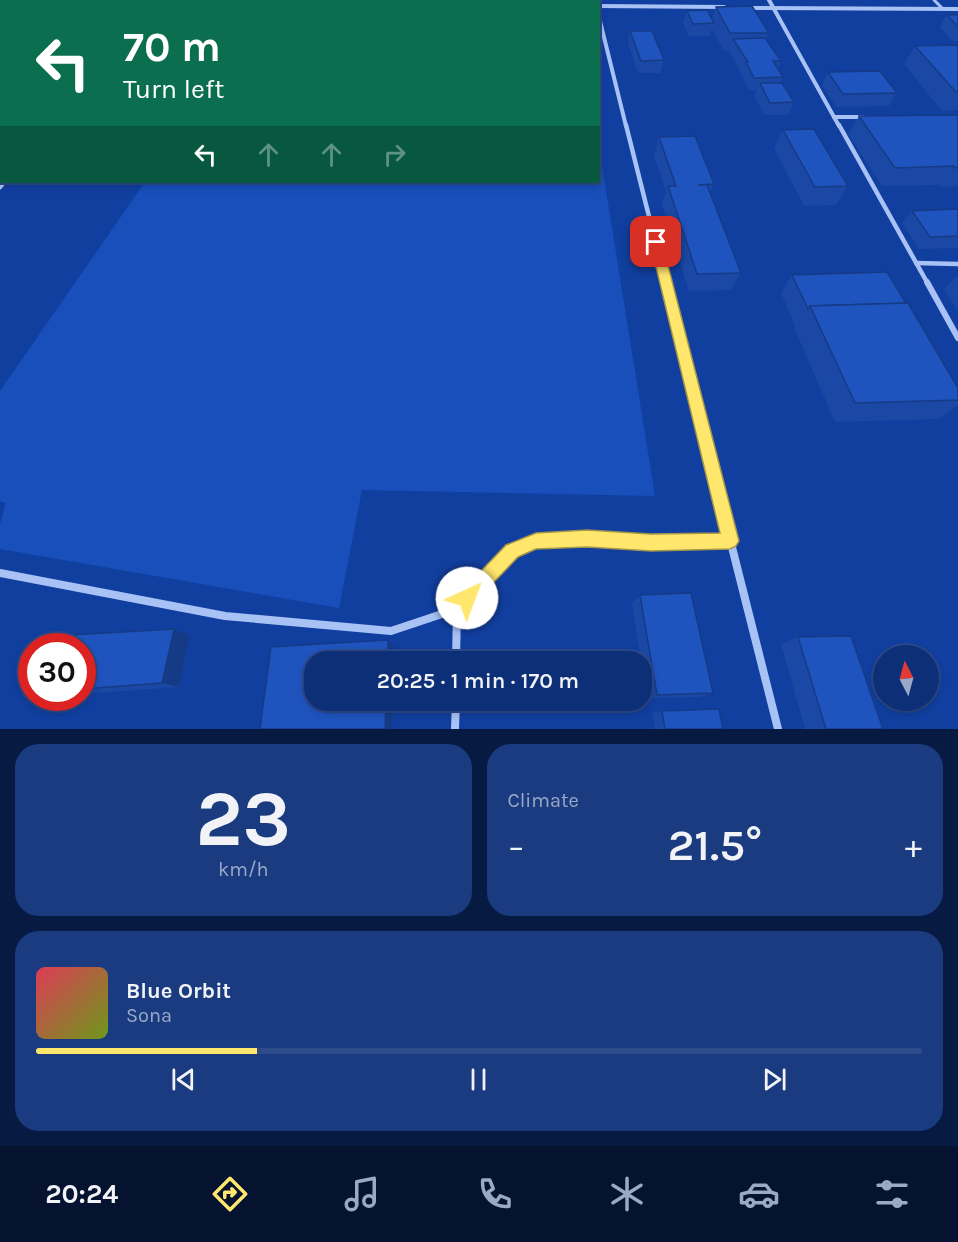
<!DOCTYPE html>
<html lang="en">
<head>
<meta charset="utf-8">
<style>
	:root { --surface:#0d2f78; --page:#1b3b80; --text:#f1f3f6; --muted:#9aa9c6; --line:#2d4a8a; --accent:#ffe66d }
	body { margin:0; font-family:Karla,sans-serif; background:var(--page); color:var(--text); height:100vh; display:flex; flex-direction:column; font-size:22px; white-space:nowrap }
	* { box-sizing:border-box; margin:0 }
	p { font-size:20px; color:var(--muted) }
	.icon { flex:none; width:33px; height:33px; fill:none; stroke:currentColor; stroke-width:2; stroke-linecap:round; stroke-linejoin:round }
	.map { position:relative; height:729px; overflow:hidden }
	.sheet { display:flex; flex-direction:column; gap:15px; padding:15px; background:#071a42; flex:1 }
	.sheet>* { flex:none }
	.hud { position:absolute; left:0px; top:0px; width:600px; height:183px; box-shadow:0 3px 9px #0003,0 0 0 2px var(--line); background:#0b6e4f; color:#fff; overflow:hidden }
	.needle { width:39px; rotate:354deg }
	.buttons { position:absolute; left:873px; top:645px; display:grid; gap:12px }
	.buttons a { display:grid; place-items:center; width:66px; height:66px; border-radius:50%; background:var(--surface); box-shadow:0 3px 9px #0003,0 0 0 2px var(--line); font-size:30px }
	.speed { position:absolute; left:18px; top:633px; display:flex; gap:12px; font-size:30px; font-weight:700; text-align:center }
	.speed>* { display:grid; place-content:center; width:78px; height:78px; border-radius:50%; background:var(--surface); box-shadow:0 3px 9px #0003,0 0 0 2px var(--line); line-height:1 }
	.speed .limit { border:9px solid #d22; background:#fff; color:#111 }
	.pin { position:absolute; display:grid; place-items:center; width:51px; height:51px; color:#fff; margin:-26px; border-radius:12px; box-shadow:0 3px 9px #0006 }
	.me { position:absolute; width:66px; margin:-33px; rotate:43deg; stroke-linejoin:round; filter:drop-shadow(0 0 4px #0008) }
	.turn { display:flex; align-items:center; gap:21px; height:126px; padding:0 24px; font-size:27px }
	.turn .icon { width:78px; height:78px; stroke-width:2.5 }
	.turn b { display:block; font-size:42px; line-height:51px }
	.lanes { display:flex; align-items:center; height:57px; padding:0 24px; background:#0003; justify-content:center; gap:30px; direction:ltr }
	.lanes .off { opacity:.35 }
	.big { font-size:45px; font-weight:600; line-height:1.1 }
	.sheet .widget { flex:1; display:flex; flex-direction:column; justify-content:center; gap:9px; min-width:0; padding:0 21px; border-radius:24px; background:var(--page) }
	.sheet .dial { align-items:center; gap:0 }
	.dial b { font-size:78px; line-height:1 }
	.song { display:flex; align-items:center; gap:18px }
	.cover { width:72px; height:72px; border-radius:9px; background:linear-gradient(135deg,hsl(350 70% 55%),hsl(80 70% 35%)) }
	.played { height:6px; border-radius:3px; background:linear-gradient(90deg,var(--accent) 25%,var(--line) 25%) }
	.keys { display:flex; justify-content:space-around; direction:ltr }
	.heat { display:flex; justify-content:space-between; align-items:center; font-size:33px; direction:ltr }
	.sheet .tiles { flex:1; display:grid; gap:15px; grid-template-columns:1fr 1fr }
	.widget:last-child { grid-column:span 2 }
	.trip { position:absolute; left:304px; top:651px; width:348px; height:60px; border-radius:24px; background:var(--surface); box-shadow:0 3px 9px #0003,0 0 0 2px var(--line); font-weight:600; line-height:60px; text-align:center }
	.menu { display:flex; height:96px; justify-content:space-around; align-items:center; background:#051330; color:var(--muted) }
	.menu .icon { width:42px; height:42px }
	.menu .on { color:var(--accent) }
	.menu b { font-size:27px; color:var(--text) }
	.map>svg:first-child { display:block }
</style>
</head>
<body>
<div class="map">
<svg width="958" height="729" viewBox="0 0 958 729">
	<rect width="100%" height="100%" fill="#113fa0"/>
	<!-- green -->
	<g fill="#184fbb">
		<path d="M 317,0 L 570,0 L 571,1 L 316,1 Z"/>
		<path d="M 599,147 L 655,496 L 362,490 L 339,608 L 0,549 L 0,524 L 6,503 L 0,501 L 0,391 L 145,182 L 598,182 Z"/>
	</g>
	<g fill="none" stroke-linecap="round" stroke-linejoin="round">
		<!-- lane -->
		<path stroke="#a9c2f5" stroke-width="3" d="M 934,0 L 943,9"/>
		<!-- street-far3 -->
		<g stroke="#a9c2f5" stroke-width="4">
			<path d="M 769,0 L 839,126"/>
			<path d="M 598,6 L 724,7"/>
			<path d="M 746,8 L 958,9"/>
			<path d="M 598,13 L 626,126"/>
			<path d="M 834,117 L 864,117"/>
		</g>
		<!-- street-far2 -->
		<g stroke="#a9c2f5" stroke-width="4.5">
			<path d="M 626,125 L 666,284"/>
			<path d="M 839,125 L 928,284"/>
			<path d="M 0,187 L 4,182"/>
			<path d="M 916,263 L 958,264"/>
		</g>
		<!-- street-far1 -->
		<g stroke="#a9c2f5" stroke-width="6">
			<path d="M 666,282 L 716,481"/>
			<path d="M 927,282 L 958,338"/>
		</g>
		<!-- street -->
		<g stroke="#a9c2f5" stroke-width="8">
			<path d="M 715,480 L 778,729"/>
			<path d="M 0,573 L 225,616 L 391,631 L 457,609 L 512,551 L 536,541 L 587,538 L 651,543 L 730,541"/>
			<path d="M 456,662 L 457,609"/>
			<path d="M 455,729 L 456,700"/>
		</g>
	</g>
	<!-- wall -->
	<g fill="#1b48a4">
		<path d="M 0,0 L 2,2 L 1,21 L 0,19 Z"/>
		<path d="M 267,0 L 290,0 L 290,1 Z"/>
		<path d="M 716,7 L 769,33 L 766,39 L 781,61 L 778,69 L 783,77 L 780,83 L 794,102 L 788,115 L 765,115 L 754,96 L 757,90 L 749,90 L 741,75 L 741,73 L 729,51 L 724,51 L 712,29 L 710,36 L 689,36 L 683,23 L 687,11 L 712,19 Z"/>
		<path d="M 947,15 L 958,15 L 958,41 L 952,41 L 940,27 Z"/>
		<rect x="0" y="29" width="2" height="28"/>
		<path d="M 630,31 L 664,60 L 660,73 L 638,73 L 628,43 Z"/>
		<path d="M 958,45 L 958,110 L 942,111 L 904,64 L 915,46 Z"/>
		<path d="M 828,72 L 897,93 L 889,106 L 836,107 L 822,85 Z"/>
		<path d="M 958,115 L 958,186 L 941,187 L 939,185 L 882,186 L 848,134 L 859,116 Z"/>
		<path d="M 783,130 L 848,186 L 836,205 L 804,206 L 774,148 Z"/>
		<path d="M 659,137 L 714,184 L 710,193 L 741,273 L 731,290 L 689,291 L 662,204 L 666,192 L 654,155 Z"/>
		<path d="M 958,209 L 958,248 L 919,249 L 902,223 L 912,211 Z"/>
		<path d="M 792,275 L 958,388 L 958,405 L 939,419 L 835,422 L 794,327 L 795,326 L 781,293 Z"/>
		<path d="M 956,277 L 958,277 L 958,311 L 944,289 Z"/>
		<path d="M 640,595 L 713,693 L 700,697 L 647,698 L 642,668 L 642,662 L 641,662 L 632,603 Z"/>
		<path d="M 174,629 L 190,635 L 179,687 L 82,694 L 82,646 Z"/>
		<path d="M 798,637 L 883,729 L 805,729 L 781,644 Z"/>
		<path d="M 662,711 L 723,729 L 655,729 L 652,713 Z"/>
	</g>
	<!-- shaded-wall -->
	<g fill="#163b86">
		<path d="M 51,0 L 77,0 L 76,2 L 49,2 Z"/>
		<path d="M 174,629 L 190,635 L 179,687 L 162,683 Z"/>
		<path d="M 388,640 L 395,648 L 394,662 L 388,662 Z"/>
		<path d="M 386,700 L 393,700 L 392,729 L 385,729 Z"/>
	</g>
	<!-- building -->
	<g fill="#1f54bf" stroke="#163b86" stroke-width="1.5">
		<path d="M 0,0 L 51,0 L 49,2 L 2,2 L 2,4 L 0,3 Z"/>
		<path d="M 752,6 L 769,33 L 730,33 L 716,7 Z"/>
		<path d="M 707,10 L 714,23 L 693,24 L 687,11 Z"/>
		<path d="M 947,15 L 958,15 L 958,27 Z"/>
		<rect x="0" y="29" width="2" height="15"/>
		<path d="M 630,31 L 652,31 L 664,60 L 641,61 Z"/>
		<path d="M 765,38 L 781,61 L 773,61 L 783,77 L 754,78 L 746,62 L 748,62 L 733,39 Z"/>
		<path d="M 958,45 L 958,92 L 956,92 L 915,46 Z"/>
		<path d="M 880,71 L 897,93 L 843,94 L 828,72 Z"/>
		<path d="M 760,83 L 782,83 L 794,102 L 770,103 Z"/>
		<path d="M 958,115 L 958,168 L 956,168 L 954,166 L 895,168 L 859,116 Z"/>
		<path d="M 814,129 L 848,186 L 815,187 L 783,130 Z"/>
		<path d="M 695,136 L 714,184 L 698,185 L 707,185 L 741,273 L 697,274 L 668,186 L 676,186 L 659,137 Z"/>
		<path d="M 958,209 L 958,236 L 930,237 L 912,211 Z"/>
		<path d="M 887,272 L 906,303 L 810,306 L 808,309 L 792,275 Z"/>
		<path d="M 908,303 L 958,388 L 958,400 L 855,403 L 810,306 Z"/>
		<path d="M 691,593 L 713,693 L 657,695 L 640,595 Z"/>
		<path d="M 174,629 L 162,683 L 82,689 L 82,646 L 68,646 L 71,635 Z"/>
		<path d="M 851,636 L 883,729 L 826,729 L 798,637 Z"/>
		<path d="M 388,640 L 388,662 L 315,662 L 315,700 L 386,700 L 385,729 L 260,729 L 271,647 Z"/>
		<path d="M 719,709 L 723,729 L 665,729 L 662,711 Z"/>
	</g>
	<!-- route -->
	<path fill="#ffe66d" stroke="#a69647" stroke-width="1.5" d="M 656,238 L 662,242 L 739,541 L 736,546 L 730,549 L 651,551 L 587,547 L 536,549 L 518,557 L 473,604 L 467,607 L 461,604 L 458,598 L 461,592 L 506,545 L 536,533 L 587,530 L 651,534 L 720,533 L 650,242 Z"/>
</svg>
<div class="buttons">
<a><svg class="needle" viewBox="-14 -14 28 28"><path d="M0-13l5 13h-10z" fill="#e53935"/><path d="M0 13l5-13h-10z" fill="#9aa9c6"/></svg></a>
</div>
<div class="speed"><div class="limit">30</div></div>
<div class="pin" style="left:656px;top:242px;background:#d93025"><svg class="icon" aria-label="arrive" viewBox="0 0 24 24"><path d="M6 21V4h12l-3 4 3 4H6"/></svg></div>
<svg class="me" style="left:467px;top:598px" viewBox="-20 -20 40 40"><circle r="19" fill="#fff"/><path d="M0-13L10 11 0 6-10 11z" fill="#ffe66d"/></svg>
<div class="trip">20:25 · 1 min · 170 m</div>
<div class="hud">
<div class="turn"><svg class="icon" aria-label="left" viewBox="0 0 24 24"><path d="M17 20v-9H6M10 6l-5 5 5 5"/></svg><div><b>70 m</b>Turn left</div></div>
<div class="lanes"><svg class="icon" aria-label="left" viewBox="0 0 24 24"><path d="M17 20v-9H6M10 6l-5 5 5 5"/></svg><svg class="icon off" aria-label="ahead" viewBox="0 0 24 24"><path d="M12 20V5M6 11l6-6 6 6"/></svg><svg class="icon off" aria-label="ahead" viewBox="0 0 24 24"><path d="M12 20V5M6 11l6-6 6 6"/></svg><svg class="icon off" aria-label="right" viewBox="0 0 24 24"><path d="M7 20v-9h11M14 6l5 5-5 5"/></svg></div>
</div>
</div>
<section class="sheet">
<div class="tiles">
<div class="widget dial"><b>23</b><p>km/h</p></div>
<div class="widget"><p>Climate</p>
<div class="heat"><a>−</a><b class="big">21.5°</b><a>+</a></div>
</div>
<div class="widget">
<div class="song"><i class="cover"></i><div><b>Blue Orbit</b><p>Sona</p></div></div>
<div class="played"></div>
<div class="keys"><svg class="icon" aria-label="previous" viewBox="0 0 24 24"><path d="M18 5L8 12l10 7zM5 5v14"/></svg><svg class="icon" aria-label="pause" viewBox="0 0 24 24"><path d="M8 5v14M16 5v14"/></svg><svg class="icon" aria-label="next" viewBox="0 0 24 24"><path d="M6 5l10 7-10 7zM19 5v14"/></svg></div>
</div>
</div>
</section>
<nav class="menu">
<b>20:24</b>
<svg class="icon on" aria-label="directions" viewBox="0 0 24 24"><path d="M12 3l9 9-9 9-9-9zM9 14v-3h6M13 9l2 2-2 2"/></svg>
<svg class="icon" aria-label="music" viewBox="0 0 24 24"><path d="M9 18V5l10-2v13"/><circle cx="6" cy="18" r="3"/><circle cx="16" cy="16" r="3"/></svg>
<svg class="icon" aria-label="phone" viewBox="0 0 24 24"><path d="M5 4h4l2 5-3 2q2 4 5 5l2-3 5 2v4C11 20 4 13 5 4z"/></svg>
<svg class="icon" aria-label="climate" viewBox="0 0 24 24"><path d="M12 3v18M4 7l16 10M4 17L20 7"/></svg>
<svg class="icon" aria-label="car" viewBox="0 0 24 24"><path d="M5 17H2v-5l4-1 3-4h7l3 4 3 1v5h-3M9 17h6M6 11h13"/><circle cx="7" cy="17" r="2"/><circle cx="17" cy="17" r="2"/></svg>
<svg class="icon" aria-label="filters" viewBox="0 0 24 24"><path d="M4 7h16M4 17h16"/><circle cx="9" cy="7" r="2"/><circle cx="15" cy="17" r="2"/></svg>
</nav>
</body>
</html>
